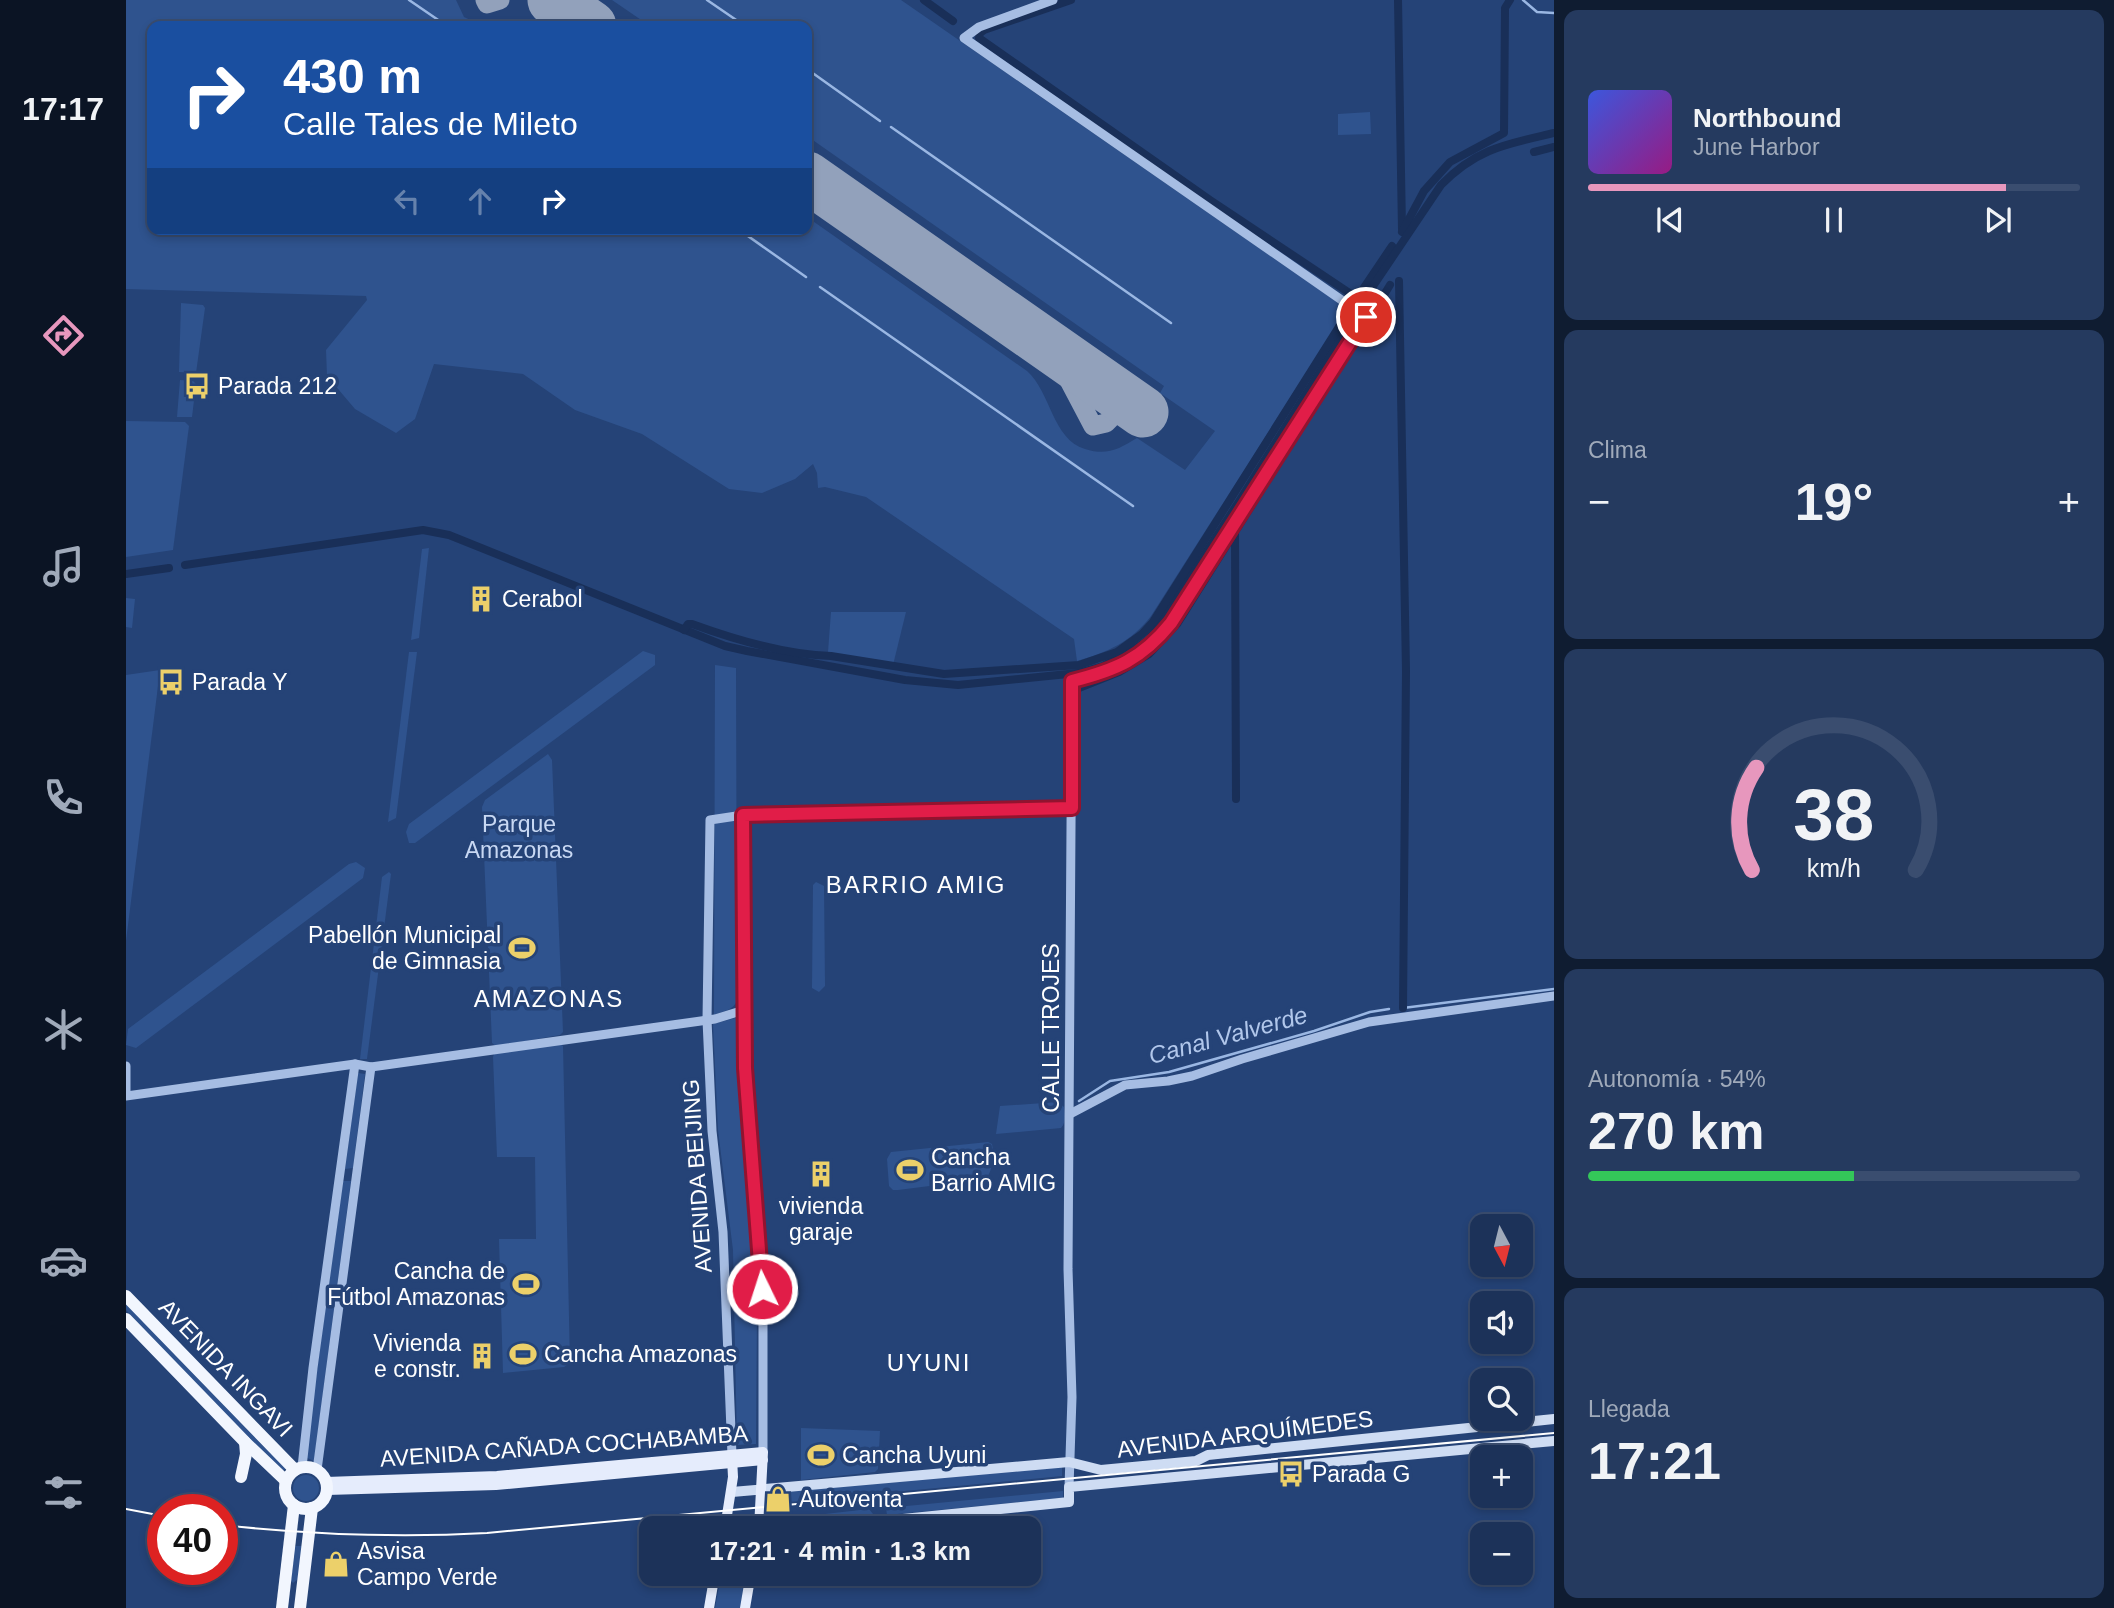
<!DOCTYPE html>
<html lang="es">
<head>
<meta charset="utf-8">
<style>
	:root { --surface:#1c3259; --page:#253a5f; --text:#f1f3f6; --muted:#a0aaba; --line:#3a4d6f; --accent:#e797bd }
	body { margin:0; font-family:Helvetica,sans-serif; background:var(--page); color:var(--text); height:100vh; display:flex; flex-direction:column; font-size:26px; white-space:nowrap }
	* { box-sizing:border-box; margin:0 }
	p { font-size:23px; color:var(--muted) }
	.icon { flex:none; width:38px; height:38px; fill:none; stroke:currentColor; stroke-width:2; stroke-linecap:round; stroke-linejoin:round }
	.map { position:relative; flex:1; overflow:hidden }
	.sheet { display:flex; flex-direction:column; gap:10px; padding:10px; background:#0f1c31; width:560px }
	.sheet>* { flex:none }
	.guide { position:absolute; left:21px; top:21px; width:665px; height:214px; border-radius:14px; box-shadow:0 4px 10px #0003,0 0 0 2px var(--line); background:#1a4fa0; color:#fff; overflow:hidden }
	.needle { width:46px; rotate:173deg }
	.controls { position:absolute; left:1344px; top:1214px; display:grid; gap:14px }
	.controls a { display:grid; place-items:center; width:63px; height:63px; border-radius:14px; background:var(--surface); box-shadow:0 4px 10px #0003,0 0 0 2px var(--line); font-size:35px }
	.speed { position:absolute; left:21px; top:1494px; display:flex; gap:14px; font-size:35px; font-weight:700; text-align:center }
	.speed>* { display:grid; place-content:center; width:91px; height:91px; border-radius:50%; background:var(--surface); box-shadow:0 4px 10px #0003,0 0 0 2px var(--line); line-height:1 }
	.speed .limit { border:10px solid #d22; background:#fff; color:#111 }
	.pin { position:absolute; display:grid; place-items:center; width:60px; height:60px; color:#fff; margin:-30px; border:4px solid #fff; border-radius:50%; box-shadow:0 2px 7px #0007 }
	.me { position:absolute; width:77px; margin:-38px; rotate:356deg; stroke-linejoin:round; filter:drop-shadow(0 0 5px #0008) }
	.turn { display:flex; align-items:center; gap:24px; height:147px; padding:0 21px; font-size:32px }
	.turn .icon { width:91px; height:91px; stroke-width:2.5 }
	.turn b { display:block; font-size:49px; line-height:60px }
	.lanes { display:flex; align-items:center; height:66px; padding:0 21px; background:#0003; justify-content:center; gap:35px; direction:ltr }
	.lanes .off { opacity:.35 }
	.big { font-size:52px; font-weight:600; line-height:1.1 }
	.sheet .tile { flex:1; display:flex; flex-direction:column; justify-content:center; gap:10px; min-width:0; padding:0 24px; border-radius:14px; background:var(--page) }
	.sheet .dial { align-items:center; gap:0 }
	.dial svg { height:182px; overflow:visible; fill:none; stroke:var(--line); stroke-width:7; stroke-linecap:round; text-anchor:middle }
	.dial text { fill:var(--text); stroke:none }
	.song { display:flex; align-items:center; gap:21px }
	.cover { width:84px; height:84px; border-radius:10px; background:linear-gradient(135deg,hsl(230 70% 55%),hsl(310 70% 35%)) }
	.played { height:7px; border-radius:4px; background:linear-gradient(90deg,var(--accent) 85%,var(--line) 85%) }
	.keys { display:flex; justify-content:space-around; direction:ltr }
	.heat { display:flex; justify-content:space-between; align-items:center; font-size:38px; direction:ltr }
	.charge { height:10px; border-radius:5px; background:linear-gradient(90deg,#34c759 54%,var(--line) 0) }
	.trip { position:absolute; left:513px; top:1516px; width:402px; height:70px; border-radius:14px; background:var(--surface); box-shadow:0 4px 10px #0003,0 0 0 2px var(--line); font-weight:600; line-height:70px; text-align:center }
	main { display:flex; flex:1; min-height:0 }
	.tabs { display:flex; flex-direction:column; width:126px; justify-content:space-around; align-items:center; background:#0b1424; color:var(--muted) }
	.tabs .icon { width:49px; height:49px }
	.tabs .selected { color:var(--accent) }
	.tabs b { font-size:32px; color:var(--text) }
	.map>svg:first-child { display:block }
</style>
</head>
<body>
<main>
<nav class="tabs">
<b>17:17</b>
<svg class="icon selected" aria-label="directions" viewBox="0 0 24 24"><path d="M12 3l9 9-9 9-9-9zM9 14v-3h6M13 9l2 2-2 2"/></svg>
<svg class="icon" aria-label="music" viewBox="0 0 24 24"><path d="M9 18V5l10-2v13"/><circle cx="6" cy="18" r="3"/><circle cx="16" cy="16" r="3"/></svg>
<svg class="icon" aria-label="phone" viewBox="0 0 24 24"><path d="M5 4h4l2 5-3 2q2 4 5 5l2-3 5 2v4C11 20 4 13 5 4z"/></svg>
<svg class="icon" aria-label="climate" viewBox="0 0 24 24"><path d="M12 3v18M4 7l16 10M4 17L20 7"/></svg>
<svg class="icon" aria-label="car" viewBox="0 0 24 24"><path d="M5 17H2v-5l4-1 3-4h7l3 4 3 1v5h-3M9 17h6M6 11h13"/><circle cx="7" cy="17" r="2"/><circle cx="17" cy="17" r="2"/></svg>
<svg class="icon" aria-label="filters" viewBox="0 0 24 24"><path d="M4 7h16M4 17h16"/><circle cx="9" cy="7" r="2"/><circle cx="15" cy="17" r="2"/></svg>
</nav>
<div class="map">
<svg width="1428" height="1608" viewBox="0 0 1428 1608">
	<rect width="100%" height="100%" fill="#254377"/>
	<!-- green -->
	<g fill="#2f538e">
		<path d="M 0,0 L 330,0 L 338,17 L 357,26 L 26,26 L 26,229 L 681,229 L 681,217 L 901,371 C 925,392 926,439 959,449 C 981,456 993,449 1011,438 L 1059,470 L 1089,431 L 1034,393 L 1038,386 L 681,136 L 681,26 L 524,26 L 486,0 L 775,0 L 1221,309 L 1025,616 C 1005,642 982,652 951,661 L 948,639 L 740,497 L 699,487 L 692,488 L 691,473 L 687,464 L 669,479 L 636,493 L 603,489 L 516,434 L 449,410 L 397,374 L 308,364 L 289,419 L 270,433 L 229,409 L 201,376 L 200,350 L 241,300 L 240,296 L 0,289 Z"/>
		<path d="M 1244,112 L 1245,134 L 1212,135 L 1212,114 Z"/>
		<path d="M 55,303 L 77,305 L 79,308 L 70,373 L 53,372 Z"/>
		<path d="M 54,380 L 67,381 L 70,384 L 66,417 L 51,417 Z"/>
		<path d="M 0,421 L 59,422 L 63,426 L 47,550 L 0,557 Z"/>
		<path d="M 303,548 L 293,638 L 285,640 L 296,549 Z"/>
		<path d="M 0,598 L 9,599 L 6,628 L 0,627 Z"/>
		<path d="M 705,612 L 780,612 L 767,665 L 702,652 Z"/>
		<path d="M 517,651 L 529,655 L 529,665 L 289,843 L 283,843 L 280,832 L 283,824 Z"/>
		<path d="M 283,652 L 291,652 L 270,818 L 262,822 Z"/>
		<path d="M 589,665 L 610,668 L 611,999 C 609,1010 598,1011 588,1015 Z"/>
		<path d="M 34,670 L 0,941 L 0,675 Z"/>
		<path d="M 422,754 L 426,760 L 437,1032 L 434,1035 L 370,1046 L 366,1043 L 356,807 L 359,800 Z"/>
		<path d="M 230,862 L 239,868 L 237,878 L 10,1048 L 0,1045 L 2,1029 L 223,864 Z"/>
		<path d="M 263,872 L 265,874 L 241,1059 L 234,1059 L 256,877 Z"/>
		<path d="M 690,882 L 698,886 L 699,986 L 693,992 L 686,988 L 687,885 Z"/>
		<path d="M 613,1017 L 616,1097 L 631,1308 L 630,1444 L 611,1445 L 607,1250 L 592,1130 L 587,1024 Z"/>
		<path d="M 434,1044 L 437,1046 L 444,1363 L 438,1367 L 377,1373 L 373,1239 L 410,1239 L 409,1157 L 371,1157 L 367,1057 L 368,1054 Z"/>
		<path d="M 232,1073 L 239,1074 L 227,1168 L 219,1169 Z"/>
		<path d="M 932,1102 L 938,1107 C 939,1114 940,1123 935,1128 L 870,1134 L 874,1106 Z"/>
		<path d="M 862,1142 L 866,1144 C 868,1153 867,1173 859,1179 L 772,1190 L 767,1190 L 763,1186 L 761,1159 L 765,1152 Z"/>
		<path d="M 217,1181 L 225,1181 L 188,1461 L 179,1457 Z"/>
		<path d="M 0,1304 L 138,1447 L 163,1467 L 154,1472 L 0,1310 Z"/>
		<path d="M 675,1428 L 754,1431 L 752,1469 L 749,1472 L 675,1480 Z"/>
		<path d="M 936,1467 L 936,1476 L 642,1504 L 644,1493 Z"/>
		<circle cx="180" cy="1488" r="13"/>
		<path d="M 937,1491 L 937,1498 L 761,1515 L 760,1508 Z"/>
		<path d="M 743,1509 L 747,1514 L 746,1521 L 743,1524 L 712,1528 L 640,1528 L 646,1520 Z"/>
		<path d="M 168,1546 L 176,1546 L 172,1579 L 167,1583 L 165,1581 Z"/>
		<path d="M 605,1573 L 620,1573 L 614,1608 L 589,1608 L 595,1576 Z"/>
	</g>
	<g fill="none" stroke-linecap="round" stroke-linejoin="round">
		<!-- stream -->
		<g stroke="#9ab7e3" stroke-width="2.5">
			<path d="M 283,0 L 321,26"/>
			<path d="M 581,0 L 619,26"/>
			<path d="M 1397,0 L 1411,12 L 1428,13"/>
			<path d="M 681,69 L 754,121"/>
			<path d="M 765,127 L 1045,323"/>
			<path d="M 612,229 L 680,277"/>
			<path d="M 694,287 L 1007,506"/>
			<path d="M 1277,1008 L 1428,989"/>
			<path d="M 953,1101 L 984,1081 L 1043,1072 L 1188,1031 L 1244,1012 L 1263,1009"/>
		</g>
		<!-- canal -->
		<g stroke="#192f58" stroke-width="8">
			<path d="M 798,0 L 827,21"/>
			<path d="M 945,0 L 858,30 L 854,33 L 853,38 L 1084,200 L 1231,298 L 1266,246"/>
			<path d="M 1272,0 L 1276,229"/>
			<path d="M 1408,152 L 1428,147"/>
			<path d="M 1276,232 L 1298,191 L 1324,162 L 1378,133 L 1379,8 L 1384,0"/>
			<path d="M 1273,281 L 1280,671 L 1277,1008"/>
			<path d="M 1235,304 L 1315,185 C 1351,148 1381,144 1428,133"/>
			<path d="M 1239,326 L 1264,285"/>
			<path d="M 1109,532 L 1110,799"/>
			<path d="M 59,565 L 297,530 L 323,535 L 599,646 L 621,651 L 779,680 L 832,685 L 952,673 L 977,666 L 1008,649 L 1022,640 L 1033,625 L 1114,500 L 1228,317"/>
			<path d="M 0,574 L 43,568"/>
			<path d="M 558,630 L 562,624 L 566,624 C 610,640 659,655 705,656 L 818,674 L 953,665 L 991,652 L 1016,634 L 1027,622 L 1223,311"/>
			<path d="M 953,688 L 993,672 L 1023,654 L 1051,624 L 1202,384"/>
		</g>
		<!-- taxiway -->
		<g stroke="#92a1bb" stroke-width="19">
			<path d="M 359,0 L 361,4 L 374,0"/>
			<path d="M 927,350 L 967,426 L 980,423 L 984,419"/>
		</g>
		<!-- runway -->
		<g stroke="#92a1bb" stroke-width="51">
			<path d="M 427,0 L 465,26"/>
			<path d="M 681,177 L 1017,412"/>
		</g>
		<!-- tertiary -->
		<g stroke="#a6bde3" stroke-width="9">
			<path d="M 927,0 L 853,27 L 838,38 L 1240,317 L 1045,623 C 1015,660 992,669 946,681 L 942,1269 L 946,1397 L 943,1487"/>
			<path d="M 617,815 L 619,1068 L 637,1309 L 637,1452"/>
			<path d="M 0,1066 L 0,1091"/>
			<path d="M 0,1096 L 229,1064 L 245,1067 L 589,1019 L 618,1010"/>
			<path d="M 944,1114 L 999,1085 L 1042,1081 L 1066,1076 L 1116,1059 L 1243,1022 L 1428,996"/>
			<path d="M 606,1455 L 597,1232 L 586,1131 L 581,1020 L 584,820 L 617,815 L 946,808"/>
			<path d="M 176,1467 L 187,1368 L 229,1064"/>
			<path d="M 191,1470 L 245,1067"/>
		</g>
		<!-- secondary -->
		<g stroke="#cedcf3" stroke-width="10">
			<path d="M 606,1492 L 943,1462 L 975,1470 L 1070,1461 L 1082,1455 L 1428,1419"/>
			<path d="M 751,1528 L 767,1520 L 943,1502 L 943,1487 L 1428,1441"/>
		</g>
		<!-- primary -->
		<g stroke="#e5ecfc" stroke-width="10">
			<path d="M 200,1482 L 371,1476 L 637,1452 L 633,1528"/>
			<path d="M 201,1490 L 370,1485 L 637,1460"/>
			<path d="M 599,1528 L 607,1477 L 606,1458"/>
			<path d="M 583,1608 L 589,1573"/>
			<path d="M 619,1608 L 625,1573"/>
		</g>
		<!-- trunk -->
		<g stroke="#f2f6fe" stroke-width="12">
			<path d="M 0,1296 L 169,1470"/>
			<path d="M 0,1319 L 119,1442 L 160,1481"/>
			<circle cx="180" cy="1488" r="21"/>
			<path d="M 115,1477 L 120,1454 L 119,1442"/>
			<path d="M 156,1608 L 168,1505"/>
			<path d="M 174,1608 L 186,1508"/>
		</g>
		<!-- tram -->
		<g stroke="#fff" stroke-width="2">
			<path d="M 0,1509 L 37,1516"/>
			<path d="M 96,1525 C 188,1535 269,1538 361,1533 L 1428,1433"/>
		</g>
	</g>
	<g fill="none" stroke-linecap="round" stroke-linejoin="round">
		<!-- route casing -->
		<g stroke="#92132f" stroke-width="18">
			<path id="route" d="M 636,1289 L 619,1068 L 617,815 L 946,808 L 946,681 C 990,670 1016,659 1045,623 L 1240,317"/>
		</g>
		<!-- route -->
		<use href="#route" stroke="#e11d48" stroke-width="12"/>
	</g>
	<!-- icons -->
	<defs>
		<g id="bus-bare" transform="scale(2.1)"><path d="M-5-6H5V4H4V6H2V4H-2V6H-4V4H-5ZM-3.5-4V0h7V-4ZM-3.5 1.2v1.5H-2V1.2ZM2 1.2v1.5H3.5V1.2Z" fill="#ecd06a" stroke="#254377" stroke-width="2.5" paint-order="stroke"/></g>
		<g id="building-bare" transform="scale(2.1)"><path d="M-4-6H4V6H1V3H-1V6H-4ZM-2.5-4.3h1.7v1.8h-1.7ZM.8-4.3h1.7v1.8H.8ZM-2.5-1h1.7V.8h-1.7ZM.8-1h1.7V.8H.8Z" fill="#ecd06a" stroke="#254377" stroke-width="2.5" paint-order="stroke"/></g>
		<g id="stadium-bare" transform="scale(2.1)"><path d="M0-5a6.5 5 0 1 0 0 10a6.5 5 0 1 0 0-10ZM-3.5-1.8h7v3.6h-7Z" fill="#ecd06a" stroke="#254377" stroke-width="2.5" paint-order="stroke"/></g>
		<g id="shop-bare" transform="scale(2.1)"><path d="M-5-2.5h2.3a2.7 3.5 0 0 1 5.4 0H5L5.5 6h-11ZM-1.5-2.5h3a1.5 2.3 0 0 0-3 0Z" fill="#ecd06a" stroke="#254377" stroke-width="2.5" paint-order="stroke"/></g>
	</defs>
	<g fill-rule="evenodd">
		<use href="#bus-bare" x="71" y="386"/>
		<use href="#building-bare" x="355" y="599"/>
		<use href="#bus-bare" x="45" y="682"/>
		<use href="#stadium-bare" x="396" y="948"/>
		<use href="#stadium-bare" x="784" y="1170"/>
		<use href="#building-bare" x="695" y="1174"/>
		<use href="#stadium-bare" x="400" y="1284"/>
		<use href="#stadium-bare" x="397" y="1354"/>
		<use href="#building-bare" x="356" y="1356"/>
		<use href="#stadium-bare" x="695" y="1455"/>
		<use href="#bus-bare" x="1165" y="1474"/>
		<use href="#shop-bare" x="652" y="1499"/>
		<use href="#shop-bare" x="210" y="1564"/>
	</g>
	<g text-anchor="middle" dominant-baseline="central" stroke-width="7" stroke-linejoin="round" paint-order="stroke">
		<!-- poi labels -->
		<g font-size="23" fill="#fff" stroke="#254377" text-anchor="start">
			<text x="92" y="386">Parada 212</text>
			<text x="376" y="599">Cerabol</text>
			<text x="66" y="682">Parada Y</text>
			<text x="375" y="935" text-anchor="end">Pabellón Municipal<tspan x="375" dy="26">de Gimnasia</tspan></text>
			<text x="805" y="1157">Cancha<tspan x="805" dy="26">Barrio AMIG</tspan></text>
			<text x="695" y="1206" text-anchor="middle">vivienda<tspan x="695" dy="26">garaje</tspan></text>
			<text x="379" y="1271" text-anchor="end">Cancha de<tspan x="379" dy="26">Fútbol Amazonas</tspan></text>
			<text x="335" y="1343" text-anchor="end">Vivienda<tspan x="335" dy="26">e constr.</tspan></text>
			<text x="418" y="1354">Cancha Amazonas</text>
			<text x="716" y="1455">Cancha Uyuni</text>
			<text x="1186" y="1474">Parada G</text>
			<text x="673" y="1499">Autoventa</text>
			<text x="231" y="1551">Asvisa<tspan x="231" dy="26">Campo Verde</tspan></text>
		</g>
		<!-- park labels -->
		<g font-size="23" fill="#c8d8f3" stroke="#254377">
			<text x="393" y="824">Parque<tspan x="393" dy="26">Amazonas</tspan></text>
		</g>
		<!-- street labels -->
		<g font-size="23" fill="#fff" stroke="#254377">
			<text transform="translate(925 1028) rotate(-90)">CALLE TROJES</text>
			<text transform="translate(571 1176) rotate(-94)">AVENIDA BEIJING</text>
			<text transform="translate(100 1368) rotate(46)">AVENIDA INGAVI</text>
			<text transform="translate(1119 1434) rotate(-7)">AVENIDA ARQUÍMEDES</text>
			<text transform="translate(438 1446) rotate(-4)">AVENIDA CAÑADA COCHABAMBA</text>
		</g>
		<!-- neighbourhood labels -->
		<g font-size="24" letter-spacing="2" fill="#fff" stroke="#254377">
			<text x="790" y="884">BARRIO AMIG</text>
			<text x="423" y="998">AMAZONAS</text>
			<text x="803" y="1362">UYUNI</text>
		</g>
		<!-- water labels -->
		<g font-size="24" font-style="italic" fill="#b1c7eb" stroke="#254377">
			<text transform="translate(1102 1035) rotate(-15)">Canal Valverde</text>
		</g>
	</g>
</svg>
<div class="controls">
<a><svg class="needle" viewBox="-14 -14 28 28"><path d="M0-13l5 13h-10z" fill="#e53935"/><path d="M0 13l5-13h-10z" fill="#a0aaba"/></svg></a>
<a><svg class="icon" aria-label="sound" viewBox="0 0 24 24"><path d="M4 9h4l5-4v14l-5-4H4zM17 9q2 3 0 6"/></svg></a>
<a><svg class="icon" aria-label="search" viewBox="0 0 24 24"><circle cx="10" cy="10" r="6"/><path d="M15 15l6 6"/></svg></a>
<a>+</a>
<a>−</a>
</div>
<div class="speed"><div class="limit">40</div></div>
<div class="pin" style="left:1240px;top:317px;background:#d93025"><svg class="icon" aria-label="arrive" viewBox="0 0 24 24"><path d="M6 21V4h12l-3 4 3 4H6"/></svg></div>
<svg class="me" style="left:636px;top:1289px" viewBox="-20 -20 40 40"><circle r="17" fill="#e11d48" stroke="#fff" stroke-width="3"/><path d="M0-11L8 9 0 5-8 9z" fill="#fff"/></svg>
<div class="trip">17:21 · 4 min · 1.3 km</div>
<div class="guide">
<div class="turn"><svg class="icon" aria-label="right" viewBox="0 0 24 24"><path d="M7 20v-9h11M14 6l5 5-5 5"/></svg><div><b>430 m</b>Calle Tales de Mileto</div></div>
<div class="lanes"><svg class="icon off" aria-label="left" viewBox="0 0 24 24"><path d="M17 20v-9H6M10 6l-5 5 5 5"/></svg><svg class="icon off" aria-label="ahead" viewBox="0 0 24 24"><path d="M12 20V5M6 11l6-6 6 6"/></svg><svg class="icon" aria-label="right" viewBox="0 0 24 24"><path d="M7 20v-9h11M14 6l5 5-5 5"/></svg></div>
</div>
</div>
<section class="sheet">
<div class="tile">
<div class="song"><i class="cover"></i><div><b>Northbound</b><p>June Harbor</p></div></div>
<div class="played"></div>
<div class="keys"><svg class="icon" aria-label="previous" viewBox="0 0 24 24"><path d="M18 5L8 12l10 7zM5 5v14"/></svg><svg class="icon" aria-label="pause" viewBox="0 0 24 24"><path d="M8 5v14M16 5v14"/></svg><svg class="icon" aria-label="next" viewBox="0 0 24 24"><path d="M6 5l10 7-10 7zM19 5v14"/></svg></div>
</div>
<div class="tile"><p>Clima</p>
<div class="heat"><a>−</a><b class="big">19°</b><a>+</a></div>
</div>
<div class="tile dial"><svg viewBox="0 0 100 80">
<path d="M14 69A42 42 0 1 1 86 69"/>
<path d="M14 69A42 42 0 0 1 16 24" stroke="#e797bd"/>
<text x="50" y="56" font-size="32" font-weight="700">38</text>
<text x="50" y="72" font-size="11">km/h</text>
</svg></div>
<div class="tile"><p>Autonomía · 54%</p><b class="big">270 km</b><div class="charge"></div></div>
<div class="tile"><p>Llegada</p><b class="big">17:21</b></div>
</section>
</main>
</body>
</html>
